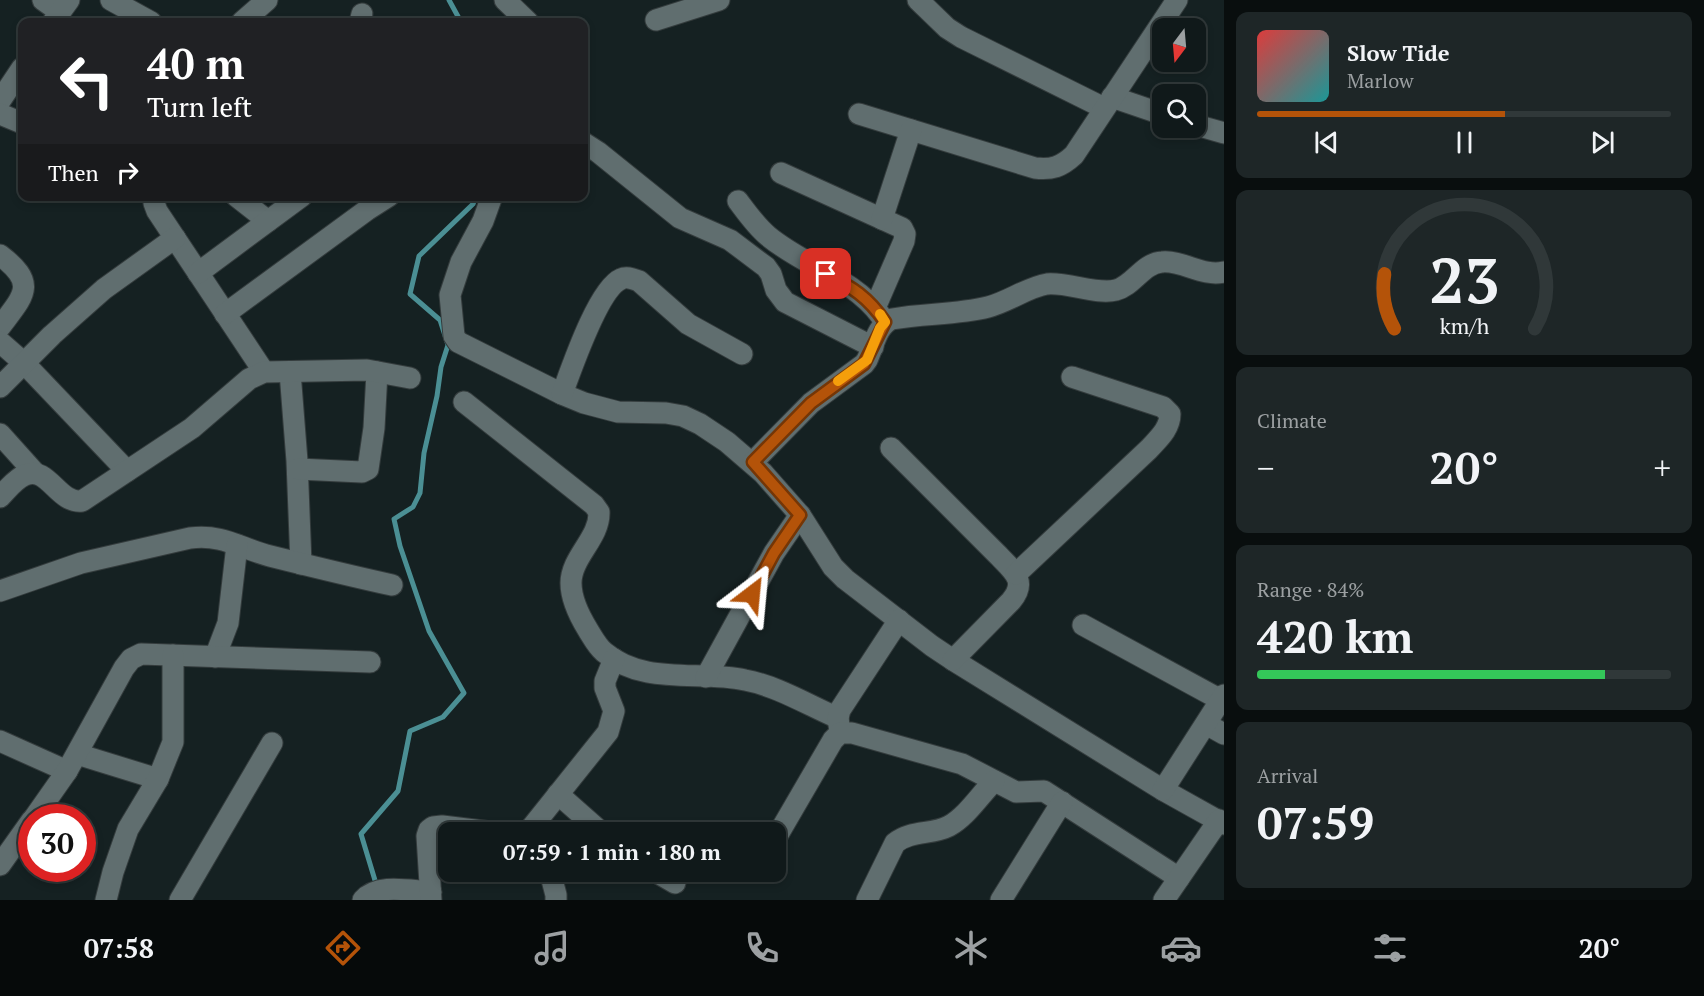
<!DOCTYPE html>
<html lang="en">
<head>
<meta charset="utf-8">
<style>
	:root { --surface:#10191a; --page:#1e2627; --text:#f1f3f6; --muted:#9ca0a2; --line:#303839; --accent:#b45309 }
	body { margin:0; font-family:"PT Serif",serif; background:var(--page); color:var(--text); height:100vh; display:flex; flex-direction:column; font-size:22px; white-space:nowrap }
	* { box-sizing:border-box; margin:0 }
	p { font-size:20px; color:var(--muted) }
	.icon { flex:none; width:33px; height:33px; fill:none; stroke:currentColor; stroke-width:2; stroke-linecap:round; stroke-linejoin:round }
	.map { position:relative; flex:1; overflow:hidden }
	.drawer { display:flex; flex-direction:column; gap:12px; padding:12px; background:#090e0e; width:480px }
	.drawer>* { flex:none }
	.guide { position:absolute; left:18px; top:18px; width:570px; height:183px; border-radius:12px; box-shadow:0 3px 9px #0003,0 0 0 2px var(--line); background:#202124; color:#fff; overflow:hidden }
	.needle { width:39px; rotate:196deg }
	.tools { position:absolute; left:1152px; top:18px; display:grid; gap:12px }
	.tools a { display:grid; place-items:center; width:54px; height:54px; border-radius:12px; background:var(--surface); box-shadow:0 3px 9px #0003,0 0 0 2px var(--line); font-size:30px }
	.speed { position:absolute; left:18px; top:804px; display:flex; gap:12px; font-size:30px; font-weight:700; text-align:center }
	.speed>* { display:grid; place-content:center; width:78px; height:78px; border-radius:50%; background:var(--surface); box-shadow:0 3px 9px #0003,0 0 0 2px var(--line); line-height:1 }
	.speed .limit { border:9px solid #d22; background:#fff; color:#111 }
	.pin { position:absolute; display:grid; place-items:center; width:51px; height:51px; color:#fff; margin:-26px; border-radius:12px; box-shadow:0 3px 9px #0006 }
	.me { position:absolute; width:66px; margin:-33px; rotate:29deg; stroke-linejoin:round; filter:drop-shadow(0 0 4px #0008) }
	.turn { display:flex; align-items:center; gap:21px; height:126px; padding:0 30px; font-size:27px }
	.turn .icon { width:78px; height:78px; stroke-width:2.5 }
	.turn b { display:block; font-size:42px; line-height:51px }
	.then { display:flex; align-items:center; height:57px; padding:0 30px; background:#0003; gap:12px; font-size:22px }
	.big { font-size:45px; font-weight:700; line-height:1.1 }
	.drawer .tile { flex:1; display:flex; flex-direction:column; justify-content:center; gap:9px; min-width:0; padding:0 21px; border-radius:12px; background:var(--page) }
	.drawer .dial { align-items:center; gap:0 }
	.dial svg { height:156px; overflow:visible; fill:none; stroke:var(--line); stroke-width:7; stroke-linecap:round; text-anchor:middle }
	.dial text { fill:var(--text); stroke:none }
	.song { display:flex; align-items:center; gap:18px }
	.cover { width:72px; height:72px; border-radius:9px; background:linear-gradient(135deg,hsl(0 70% 55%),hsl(180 70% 35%)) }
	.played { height:6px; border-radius:3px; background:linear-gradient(90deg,var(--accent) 60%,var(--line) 60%) }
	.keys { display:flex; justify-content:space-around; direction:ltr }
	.heat { display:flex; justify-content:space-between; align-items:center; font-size:33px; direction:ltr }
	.charge { height:9px; border-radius:4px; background:linear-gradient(90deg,#34c759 84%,var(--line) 0) }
	.trip { position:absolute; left:438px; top:822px; width:348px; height:60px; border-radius:12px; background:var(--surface); box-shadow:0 3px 9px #0003,0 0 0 2px var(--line); font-weight:700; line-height:60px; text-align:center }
	.menu { display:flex; height:96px; justify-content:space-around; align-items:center; background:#060a0a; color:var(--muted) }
	.menu .icon { width:42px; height:42px }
	.menu .current { color:var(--accent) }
	.menu b { font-size:27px; color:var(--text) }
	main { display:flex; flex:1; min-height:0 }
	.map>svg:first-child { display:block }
</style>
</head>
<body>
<main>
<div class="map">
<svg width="1224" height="900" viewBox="0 0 1224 900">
	<rect width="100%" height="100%" fill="#152122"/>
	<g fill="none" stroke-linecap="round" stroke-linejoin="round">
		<!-- stream -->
		<g stroke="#4b8f94" stroke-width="5">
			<path d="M 449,0 L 461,22"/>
			<path d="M 377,887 L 361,834 L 398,791 L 410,731 L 443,717 L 464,693 L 429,631 L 400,546 L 394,519 L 413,507 L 420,493 L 424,453 L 437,396 L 441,367 L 448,345 L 440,320 L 410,294 L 419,256 L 473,204 L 476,196"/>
		</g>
		<!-- street casing -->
		<g stroke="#343c3d" stroke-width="23">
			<g id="street">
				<path d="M 43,0 L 60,12"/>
				<path d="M 111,0 L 151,22"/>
				<path d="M 505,0 L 528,22"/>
				<path d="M 918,0 L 947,28 L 961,37 L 1104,108"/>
				<path d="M 656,20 L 719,0"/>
				<path d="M 53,22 L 69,0"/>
				<path d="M 242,22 L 267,0"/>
				<path d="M 360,22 L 362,14"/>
				<path d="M 1112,97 L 1162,114"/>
				<path d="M 0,101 L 22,68"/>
				<path d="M 0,114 L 22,123"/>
				<path d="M 859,114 L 1035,168 C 1052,170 1061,167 1074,155 L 1177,0"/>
				<path d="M 1196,125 L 1224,133"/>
				<path d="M 584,143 L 598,152 L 680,218 L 730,240 L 766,267 L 771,274 L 776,290 L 785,302 L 873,347"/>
				<path d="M 781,173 L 902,228 L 905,234 L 904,241 L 875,308"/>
				<path d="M 156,196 L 154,203 L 157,211 L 264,372"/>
				<path d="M 236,196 L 268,221"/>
				<path d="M 492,196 L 483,221 L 461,262 L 450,295 L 454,336 L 458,342 L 562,394 L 584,403 L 618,412 L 666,413 L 683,416 L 700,424 L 727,442 L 763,473 L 800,515 L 833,567 L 845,579 L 932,646 L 953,660 L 1163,790 L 1224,824"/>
				<path d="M 738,201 C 747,213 756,226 768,236 C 804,266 853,278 881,316"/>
				<path d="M 882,219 L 911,130"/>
				<path d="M 0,255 C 38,284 24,295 0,327"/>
				<path d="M 198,273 L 302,196"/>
				<path d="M 225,314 L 367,210 L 389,196"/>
				<path d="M 0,342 L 24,363 L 127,471"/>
				<path d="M 290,372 L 297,461 L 301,564"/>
				<path d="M 0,387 L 52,335 L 104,289 L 175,238"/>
				<path d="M 562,394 C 571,370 598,289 621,279 C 627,276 633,279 639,281 L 688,324 L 742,354"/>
				<path d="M 464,402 L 594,505 L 599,512 C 600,538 571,557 571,583 C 571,599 580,617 588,630 C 593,638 597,646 604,652 C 644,686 699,670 745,680 C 777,686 808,705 838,718"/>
				<path d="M 0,434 L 35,473"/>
				<path d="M 891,448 L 999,556 C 1013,571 1028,581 1011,601 L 953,660"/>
				<path d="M 753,462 L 811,403 L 864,364 L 867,360 C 874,345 877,325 892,319 C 924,313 956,315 988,307 C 1008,302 1028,287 1047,284 C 1068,282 1097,295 1116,290 C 1133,286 1143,263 1162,262 C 1183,260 1202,277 1224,272"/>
				<path d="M 298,469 L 362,472 L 368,469 L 374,428 L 377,372"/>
				<path d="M 0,497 C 7,490 15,479 25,475 C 48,465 58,504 82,501 L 192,428 L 249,379 L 264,372 L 367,370 L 410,378"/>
				<path d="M 1016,574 L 1149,449 C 1158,439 1170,429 1170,414 L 1163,407 L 1072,377"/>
				<path d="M 0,591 L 81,563 L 190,538 C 224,534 239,548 270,556 C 310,566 351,576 392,585"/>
				<path d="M 1083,625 L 1221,700"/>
				<path d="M 215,657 L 228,623 L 237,545"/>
				<path d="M 706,677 L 774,553 L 800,515"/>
				<path d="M 1206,724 L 1224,734"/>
				<path d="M 840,732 L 838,718 L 840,710 L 899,620"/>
				<path d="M 0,741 L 67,771"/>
				<path d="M 77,754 L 158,779"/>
				<path d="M 1163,790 L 1224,695"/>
				<path d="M 558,794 L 601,832"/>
				<path d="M 34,818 L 67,771 L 124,668 L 131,659 L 141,654 L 370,662"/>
				<path d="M 528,832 L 608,732 L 614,711 L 605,688 L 605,681 L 614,659"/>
				<path d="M 776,838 L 833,740 L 840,733 L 852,733 L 962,764 L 1016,792 L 1044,791 L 1179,878"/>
				<path d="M 0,865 L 32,820"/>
				<path d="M 550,872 L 556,895 L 556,900"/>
				<path d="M 656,872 L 675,883"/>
				<path d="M 106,900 L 113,872 L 128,829 L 158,779 L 173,742 L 173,655"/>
				<path d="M 180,900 L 272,743"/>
				<path d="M 363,900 C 378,883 410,891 431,892"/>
				<path d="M 431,900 L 427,836 L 429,830 L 433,827 L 442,826 L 491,832"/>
				<path d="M 867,900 L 895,843 C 911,830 932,835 949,826 C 967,816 980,795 994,781"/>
				<path d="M 1001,900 L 1062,802"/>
				<path d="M 1164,900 L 1219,820"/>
			</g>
		</g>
		<!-- street -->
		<use href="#street" stroke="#606e6f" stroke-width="21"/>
	</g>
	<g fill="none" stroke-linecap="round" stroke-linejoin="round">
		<!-- route casing -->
		<g stroke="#753606" stroke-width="15">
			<path id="route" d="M 752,594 L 774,553 L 800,515 L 753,462 L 811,403 L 864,364 L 885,322 C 868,297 852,287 826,274"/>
		</g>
		<!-- route -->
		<use href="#route" stroke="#b45309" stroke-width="10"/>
		<!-- slow -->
		<path stroke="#f59e0b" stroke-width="10" d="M 838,381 L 867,360 L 880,328 L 885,322 L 880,314"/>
	</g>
</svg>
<div class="tools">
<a><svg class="needle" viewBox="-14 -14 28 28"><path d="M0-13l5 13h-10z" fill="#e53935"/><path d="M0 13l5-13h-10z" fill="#9ca0a2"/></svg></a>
<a><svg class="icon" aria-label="search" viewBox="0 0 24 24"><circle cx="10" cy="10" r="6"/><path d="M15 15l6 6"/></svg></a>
</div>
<div class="speed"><div class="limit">30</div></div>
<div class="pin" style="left:826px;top:274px;background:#d93025"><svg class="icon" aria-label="arrive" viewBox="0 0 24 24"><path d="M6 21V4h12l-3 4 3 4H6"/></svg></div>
<svg class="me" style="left:752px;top:594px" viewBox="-20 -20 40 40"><path d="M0-17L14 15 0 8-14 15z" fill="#b45309" stroke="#fff" stroke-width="4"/></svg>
<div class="trip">07:59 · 1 min · 180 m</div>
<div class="guide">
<div class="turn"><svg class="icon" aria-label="left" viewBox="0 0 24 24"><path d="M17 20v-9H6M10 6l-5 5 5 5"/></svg><div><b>40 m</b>Turn left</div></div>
<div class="then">Then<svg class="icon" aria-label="right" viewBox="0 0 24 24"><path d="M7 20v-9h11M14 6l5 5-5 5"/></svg></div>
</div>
</div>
<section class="drawer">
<div class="tile">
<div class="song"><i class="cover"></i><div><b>Slow Tide</b><p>Marlow</p></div></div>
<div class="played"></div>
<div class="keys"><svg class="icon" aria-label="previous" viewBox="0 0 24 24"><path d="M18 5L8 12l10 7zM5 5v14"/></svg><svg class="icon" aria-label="pause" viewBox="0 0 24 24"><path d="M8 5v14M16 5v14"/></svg><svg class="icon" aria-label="next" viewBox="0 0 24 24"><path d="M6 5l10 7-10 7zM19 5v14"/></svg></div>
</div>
<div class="tile dial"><svg viewBox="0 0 100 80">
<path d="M14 69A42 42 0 1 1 86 69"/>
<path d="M14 69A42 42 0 0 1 9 41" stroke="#b45309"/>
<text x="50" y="56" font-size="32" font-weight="700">23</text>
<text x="50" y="72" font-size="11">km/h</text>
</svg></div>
<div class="tile"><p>Climate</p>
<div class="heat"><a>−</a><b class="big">20°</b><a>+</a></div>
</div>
<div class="tile"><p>Range · 84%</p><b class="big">420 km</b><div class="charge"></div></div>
<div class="tile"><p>Arrival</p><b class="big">07:59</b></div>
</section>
</main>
<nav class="menu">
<b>07:58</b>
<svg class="icon current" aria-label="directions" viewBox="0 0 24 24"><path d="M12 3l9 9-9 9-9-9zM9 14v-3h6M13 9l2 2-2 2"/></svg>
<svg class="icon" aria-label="music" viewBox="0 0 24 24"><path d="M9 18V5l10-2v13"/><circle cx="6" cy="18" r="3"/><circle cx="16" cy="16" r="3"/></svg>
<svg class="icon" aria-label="phone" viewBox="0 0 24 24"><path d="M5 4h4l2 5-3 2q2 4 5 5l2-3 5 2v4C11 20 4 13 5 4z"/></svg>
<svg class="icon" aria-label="climate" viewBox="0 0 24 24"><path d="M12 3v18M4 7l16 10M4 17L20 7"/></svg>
<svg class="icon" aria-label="car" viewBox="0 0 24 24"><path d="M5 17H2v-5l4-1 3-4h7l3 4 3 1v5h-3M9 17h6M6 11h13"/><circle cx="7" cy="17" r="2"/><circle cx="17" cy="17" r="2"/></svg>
<svg class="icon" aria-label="filters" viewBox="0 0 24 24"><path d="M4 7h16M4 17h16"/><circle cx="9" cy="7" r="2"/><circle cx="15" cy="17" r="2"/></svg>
<b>20°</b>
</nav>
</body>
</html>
